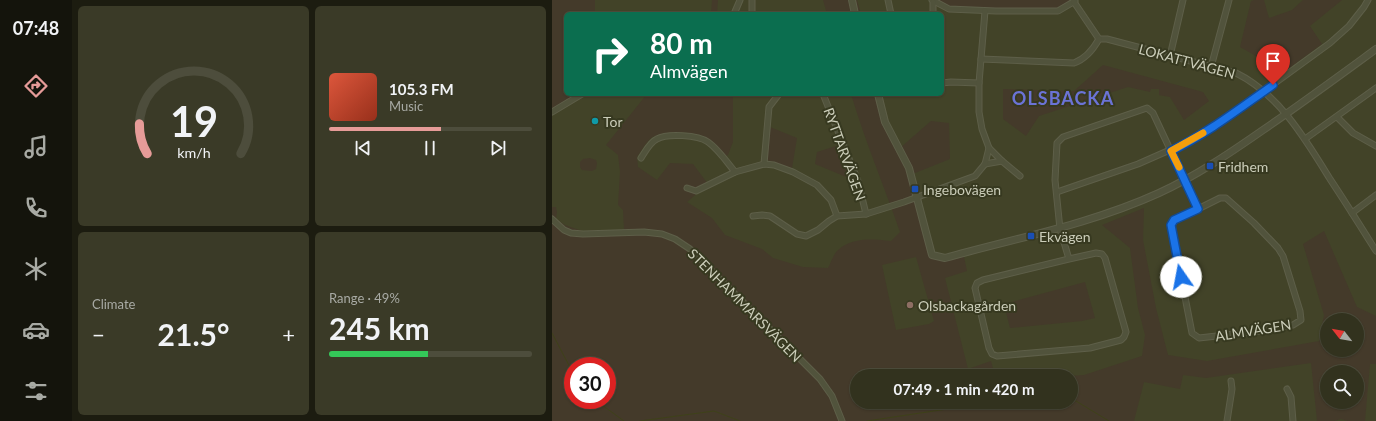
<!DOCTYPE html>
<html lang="en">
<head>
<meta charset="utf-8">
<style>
	:root { --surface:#32321e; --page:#3a3a27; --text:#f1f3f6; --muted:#a8aaa4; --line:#4d4d3c; --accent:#e69b98 }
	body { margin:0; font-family:Lato,sans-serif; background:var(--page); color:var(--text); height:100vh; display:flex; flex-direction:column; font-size:15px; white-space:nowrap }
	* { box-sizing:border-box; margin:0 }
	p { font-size:13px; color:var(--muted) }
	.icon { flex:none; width:22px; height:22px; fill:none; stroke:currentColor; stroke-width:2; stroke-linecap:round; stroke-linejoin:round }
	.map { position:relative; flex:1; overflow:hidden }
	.sheet { display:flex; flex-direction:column; gap:6px; padding:6px; background:#1c1c10; width:480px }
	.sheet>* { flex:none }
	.hud { position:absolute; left:12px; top:12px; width:380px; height:84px; border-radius:6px; box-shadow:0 1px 3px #0004,0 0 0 1px var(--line); background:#0b6e4f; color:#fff; overflow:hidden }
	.needle { width:26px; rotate:301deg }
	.tools { position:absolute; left:768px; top:313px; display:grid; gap:8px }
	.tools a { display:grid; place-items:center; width:44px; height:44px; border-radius:50%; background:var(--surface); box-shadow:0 1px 3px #0004,0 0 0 1px var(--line); font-size:20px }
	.speed { position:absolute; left:12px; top:357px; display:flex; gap:8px; font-size:20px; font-weight:700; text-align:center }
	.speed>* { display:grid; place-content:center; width:52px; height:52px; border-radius:50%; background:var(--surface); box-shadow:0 1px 3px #0004,0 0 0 1px var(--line); line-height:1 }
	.speed .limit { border:6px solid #d22; background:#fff; color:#111 }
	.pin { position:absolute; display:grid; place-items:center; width:34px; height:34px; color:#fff; margin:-41px -17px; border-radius:50% 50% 50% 0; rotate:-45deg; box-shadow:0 0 4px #0007 }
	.pin .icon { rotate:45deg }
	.me { position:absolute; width:44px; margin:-22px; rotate:348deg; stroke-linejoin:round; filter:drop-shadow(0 0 3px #0008) }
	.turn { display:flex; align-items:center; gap:14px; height:84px; padding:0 20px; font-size:18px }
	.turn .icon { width:52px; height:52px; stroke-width:2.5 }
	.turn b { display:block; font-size:28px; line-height:34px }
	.big { font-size:30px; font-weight:700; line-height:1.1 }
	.sheet .tile { flex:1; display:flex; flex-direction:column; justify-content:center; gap:6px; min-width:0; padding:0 14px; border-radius:6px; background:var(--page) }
	.sheet .dial { align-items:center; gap:0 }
	.dial svg { height:104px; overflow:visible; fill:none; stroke:var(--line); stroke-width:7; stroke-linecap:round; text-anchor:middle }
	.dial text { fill:var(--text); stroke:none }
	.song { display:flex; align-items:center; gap:12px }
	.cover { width:48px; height:48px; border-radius:6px; background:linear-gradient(135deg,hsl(10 70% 55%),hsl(10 70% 35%)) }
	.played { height:4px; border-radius:2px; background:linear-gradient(90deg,var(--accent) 55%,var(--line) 55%) }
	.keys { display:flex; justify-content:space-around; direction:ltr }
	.heat { display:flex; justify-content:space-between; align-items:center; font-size:22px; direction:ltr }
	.charge { height:6px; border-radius:3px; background:linear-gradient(90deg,#34c759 49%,var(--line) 0) }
	.sheet .tiles { flex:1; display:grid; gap:6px; grid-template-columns:repeat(2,1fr) }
	.trip { position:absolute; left:298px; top:369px; width:228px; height:40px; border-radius:20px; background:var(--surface); box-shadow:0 1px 3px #0004,0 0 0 1px var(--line); font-weight:700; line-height:40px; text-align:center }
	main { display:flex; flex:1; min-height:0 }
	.dock { display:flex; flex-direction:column; width:72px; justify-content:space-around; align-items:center; background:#14140c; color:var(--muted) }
	.dock .icon { width:28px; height:28px }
	.dock .selected { color:var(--accent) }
	.dock b { font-size:18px; color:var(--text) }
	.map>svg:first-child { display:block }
</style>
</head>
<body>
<main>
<nav class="dock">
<b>07:48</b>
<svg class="icon selected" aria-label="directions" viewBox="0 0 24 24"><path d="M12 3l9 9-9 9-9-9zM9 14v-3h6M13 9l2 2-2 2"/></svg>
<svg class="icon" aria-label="music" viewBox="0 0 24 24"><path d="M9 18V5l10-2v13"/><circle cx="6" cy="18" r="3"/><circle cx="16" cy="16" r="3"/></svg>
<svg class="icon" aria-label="phone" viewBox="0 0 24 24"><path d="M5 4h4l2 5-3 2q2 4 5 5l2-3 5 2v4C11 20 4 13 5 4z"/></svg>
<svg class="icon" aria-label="climate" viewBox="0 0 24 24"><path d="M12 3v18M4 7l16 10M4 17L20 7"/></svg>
<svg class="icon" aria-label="car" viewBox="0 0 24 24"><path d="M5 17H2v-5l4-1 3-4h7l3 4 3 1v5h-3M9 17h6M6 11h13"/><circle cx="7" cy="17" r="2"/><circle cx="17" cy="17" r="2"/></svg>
<svg class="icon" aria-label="filters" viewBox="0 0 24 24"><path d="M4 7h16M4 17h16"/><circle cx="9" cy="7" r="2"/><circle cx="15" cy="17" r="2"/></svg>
</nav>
<section class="sheet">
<div class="tiles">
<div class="tile dial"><svg viewBox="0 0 100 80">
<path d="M14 69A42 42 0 1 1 86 69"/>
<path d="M14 69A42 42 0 0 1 8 46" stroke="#e69b98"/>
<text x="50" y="56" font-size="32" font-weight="700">19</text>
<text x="50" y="72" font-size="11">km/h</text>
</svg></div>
<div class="tile">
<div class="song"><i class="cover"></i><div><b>105.3 FM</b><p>Music</p></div></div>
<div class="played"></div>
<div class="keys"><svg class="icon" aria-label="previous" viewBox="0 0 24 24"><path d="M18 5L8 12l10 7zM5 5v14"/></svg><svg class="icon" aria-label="pause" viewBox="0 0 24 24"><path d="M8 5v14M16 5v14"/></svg><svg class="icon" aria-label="next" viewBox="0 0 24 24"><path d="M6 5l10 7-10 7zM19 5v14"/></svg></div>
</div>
<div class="tile"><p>Climate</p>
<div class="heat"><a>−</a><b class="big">21.5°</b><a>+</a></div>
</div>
<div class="tile"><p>Range · 49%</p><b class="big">245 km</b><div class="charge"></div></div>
</div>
</section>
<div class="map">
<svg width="824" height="421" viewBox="0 0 824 421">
	<rect width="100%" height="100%" fill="#424328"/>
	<!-- green -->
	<g fill="#443a2a" fill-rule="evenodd">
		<path d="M 0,0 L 43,0 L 43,14 L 14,14 L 14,94 L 30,94 L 0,112 Z"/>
		<path d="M 160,0 L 166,0 L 165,14 L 159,14 Z"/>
		<path d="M 271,0 L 305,0 L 309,14 L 275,14 Z"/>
		<path d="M 380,0 L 522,0 L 506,11 L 397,9 Z"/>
		<path d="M 702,0 L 712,0 L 717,18 L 740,10 L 751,0 L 790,0 L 758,26 L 770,44 L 728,75 L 720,65 L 688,47 L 699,1 Z"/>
		<path d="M 551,65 L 651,92 L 657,101 L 632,120 L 618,97 L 607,95 L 607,89 L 599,89 L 598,92 L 576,87 L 487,116 L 474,136 L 451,119 L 451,89 L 522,91 Z"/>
		<path d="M 95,94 L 181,94 L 181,142 L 176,155 L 174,156 C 167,150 160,142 153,137 C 140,131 109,130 98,139 C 93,144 89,151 85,157 L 86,167 L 105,180 L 118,163 L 141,164 L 156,184 L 135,202 L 160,218 L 173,235 L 210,249 L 221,258 L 251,267 L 276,268 C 279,263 281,255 285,251 C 300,237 320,239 339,241 L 348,232 C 332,186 313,141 299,94 L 327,94 L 334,122 L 348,148 L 379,121 L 397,123 L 398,159 L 358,175 L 382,253 L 393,256 L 411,252 L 415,271 L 393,278 L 416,369 L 439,361 L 443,376 L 305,376 L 305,402 L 519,402 L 519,376 L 518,376 L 532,375 L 590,356 L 593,335 L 586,308 L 578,248 L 550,225 L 592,208 L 591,240 L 604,308 L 616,355 L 655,361 L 767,341 L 772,315 L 751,244 L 772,231 L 805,307 L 824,316 L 824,364 L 818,364 L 813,421 L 796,421 L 789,419 L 782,421 L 765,421 L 759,363 L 654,378 L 631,375 L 628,389 L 592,382 L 582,421 L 0,421 L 0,207 L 4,207 L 5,212 L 4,219 L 13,225 L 30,231 L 72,230 L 71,210 L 66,205 L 68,172 L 66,155 L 54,145 ZM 364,257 L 382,321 L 377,324 L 344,330 L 330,265 ZM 775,320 L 805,320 L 805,350 L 775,350 ZM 21,366 L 55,366 L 55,400 L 21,400 ZM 775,372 L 805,372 L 805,402 L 775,402 Z"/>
		<path d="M 218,127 L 245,138 L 240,168 L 215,160 Z"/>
		<path d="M 284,146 L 299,179 L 263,164 L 265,152 Z"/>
		<path d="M 38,158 L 44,160 L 45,163 L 44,169 L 40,171 L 30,170 L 28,167 L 28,162 L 31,159 Z"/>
		<path d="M 533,282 L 543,318 L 530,321 L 458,328 L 452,304 Z"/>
	</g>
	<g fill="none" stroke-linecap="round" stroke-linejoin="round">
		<!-- stream -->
		<g stroke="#3f421a" stroke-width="1">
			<path d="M 0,333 L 21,373"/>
			<path d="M 519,398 L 557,421"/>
			<path d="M 43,400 L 72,421"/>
			<path d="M 88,421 L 162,411 L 188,421"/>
			<path d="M 315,421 L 442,402"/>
		</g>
		<!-- minor casing -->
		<g stroke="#5e5f49" stroke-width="7">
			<g id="minor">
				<path d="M 336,0 L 339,14"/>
				<path d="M 380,0 L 397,9 L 444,11 L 506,11 L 523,1"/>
				<path d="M 522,2 L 547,39 L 555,39 L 684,73 C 727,94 754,140 778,179 C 794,203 809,227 824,251"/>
				<path d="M 182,14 L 188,0"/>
				<path d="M 200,14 L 200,0"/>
				<path d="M 381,14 L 381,2"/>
				<path d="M 618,56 L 631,0"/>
				<path d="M 429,59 L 522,63 C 533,59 542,48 547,39"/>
				<path d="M 659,67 L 677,0"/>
				<path d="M 390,83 L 399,82 L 427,83"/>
				<path d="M 271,94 L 306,181 L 314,214"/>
				<path d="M 0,112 L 30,94"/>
				<path d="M 785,117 L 801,133 L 824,146"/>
				<path d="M 753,139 L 824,88"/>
				<path d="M 89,158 C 93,152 98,142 105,139 C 115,133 146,135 156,142 C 166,149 175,162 183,172"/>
				<path d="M 450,161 L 468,176"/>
				<path d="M 212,164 L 217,107 L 227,94"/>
				<path d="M 433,164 L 450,161 L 437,148"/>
				<path d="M 135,188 L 144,191 L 183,172 L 212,164 L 222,165 L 241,172 L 265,185 L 279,200 L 285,216"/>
				<path d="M 505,192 L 586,164 L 636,142 L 672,120 L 778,43 L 797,26 L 812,7 L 816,0"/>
				<path d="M 800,213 L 824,195"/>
				<path d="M 201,216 L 210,215 L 218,216 L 245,234 L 254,236 L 266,230 L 277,221 L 285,216 L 314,214 L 352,202 L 423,176 L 433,164 L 437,148 L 430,129 L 427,112 L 427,83 L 433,11"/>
				<path d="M 0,219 L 12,230 L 19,233 L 31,234 L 92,232 L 110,234 L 123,239 L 138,249 L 268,379 L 280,396 L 290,421"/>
				<path d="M 517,259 L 544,253 L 550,254 L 553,258 L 574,332 L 572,337 L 569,340 L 538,348 L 445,356 L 440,354 L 437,348 L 423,288 L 425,283 L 431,280 L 517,259 L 508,229 L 503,180 L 505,143 L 511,137 L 595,108 L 601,113 L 646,209 L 622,221 L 619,225 L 640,333 L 647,338 L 709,331 L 741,325 L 749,320 L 748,311 L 731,256 L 726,248 L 702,223 L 674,198 L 668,198 L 646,209"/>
				<path d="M 735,389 L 739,397 L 741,421"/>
				<path d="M 675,421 L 680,389 L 679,381"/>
			</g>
		</g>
		<!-- tertiary casing -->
		<g stroke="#5e5f49" stroke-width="8">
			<g id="tertiary">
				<path d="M 300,0 L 303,14"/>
				<path d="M 326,94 L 333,122 L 357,168 L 380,255 L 393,258 C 465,238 539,224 607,193 C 644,176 678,153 711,130 C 749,104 787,76 824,49"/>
			</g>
		</g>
		<!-- minor -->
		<use href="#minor" stroke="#51533c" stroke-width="5"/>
		<!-- tertiary -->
		<use href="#tertiary" stroke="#51533c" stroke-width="6"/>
	</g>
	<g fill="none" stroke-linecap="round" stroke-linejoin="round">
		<!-- route casing -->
		<g stroke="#114b97" stroke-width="10">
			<path id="route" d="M 629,277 L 619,225 L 622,220 L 646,209 L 619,151 C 656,133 688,108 721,85"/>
		</g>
		<!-- route -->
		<use href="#route" stroke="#1a73e8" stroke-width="7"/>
		<!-- slow -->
		<path stroke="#f59e0b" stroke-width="7" d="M 627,167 L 619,151 L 651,133"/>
	</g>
	<!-- markers -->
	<circle fill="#0f9aa8" stroke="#373920" stroke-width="1.5" cx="43" cy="121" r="4"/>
	<g fill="#1a4fb4" stroke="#373920" stroke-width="1.5">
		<rect x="654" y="162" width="8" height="8" rx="2"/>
		<rect x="359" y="185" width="8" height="8" rx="2"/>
		<rect x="475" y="232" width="8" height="8" rx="2"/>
	</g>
	<circle fill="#8d6e63" stroke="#373920" stroke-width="1.5" cx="358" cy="305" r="4"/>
	<g text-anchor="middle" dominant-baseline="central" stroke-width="4" stroke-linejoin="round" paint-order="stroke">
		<!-- street labels -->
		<g font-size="14" fill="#cbcdb9" stroke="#373920">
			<text transform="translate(635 61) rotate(15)">LOKATTVÄGEN</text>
			<text transform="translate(293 154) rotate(70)">RYTTARVÄGEN</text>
			<text transform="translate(193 305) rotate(45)">STENHAMMARSVÄGEN</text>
			<text transform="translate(701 330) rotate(-9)">ALMVÄGEN</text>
		</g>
		<!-- poi labels -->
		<g font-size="14" fill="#cbcdb9" stroke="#373920" text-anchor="start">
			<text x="51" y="121">Tor</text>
			<text x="666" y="166">Fridhem</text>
			<text x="371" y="189">Ingebovägen</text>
			<text x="487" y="236">Ekvägen</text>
			<text x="366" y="305">Olsbackagården</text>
		</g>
		<!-- district labels -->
		<g font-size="18" font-weight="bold" letter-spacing="1" fill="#6b73d6" stroke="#373920">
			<text x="511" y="98">OLSBACKA</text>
		</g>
	</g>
</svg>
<div class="tools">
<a><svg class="needle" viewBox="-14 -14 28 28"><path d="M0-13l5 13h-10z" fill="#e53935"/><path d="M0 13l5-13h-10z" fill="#a8aaa4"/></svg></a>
<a><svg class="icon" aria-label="search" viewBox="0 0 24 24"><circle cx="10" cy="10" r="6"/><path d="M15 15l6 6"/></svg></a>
</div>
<div class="speed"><div class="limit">30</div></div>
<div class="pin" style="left:721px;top:85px;background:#d93025"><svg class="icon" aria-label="arrive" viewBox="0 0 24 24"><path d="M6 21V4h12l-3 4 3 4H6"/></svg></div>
<svg class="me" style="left:629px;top:277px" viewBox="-20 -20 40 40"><circle r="19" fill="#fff"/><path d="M0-13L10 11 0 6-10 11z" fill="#1a73e8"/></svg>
<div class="trip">07:49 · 1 min · 420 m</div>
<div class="hud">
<div class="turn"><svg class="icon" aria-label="right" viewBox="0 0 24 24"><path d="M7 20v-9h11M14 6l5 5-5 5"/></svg><div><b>80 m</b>Almvägen</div></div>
</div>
</div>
</main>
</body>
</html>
